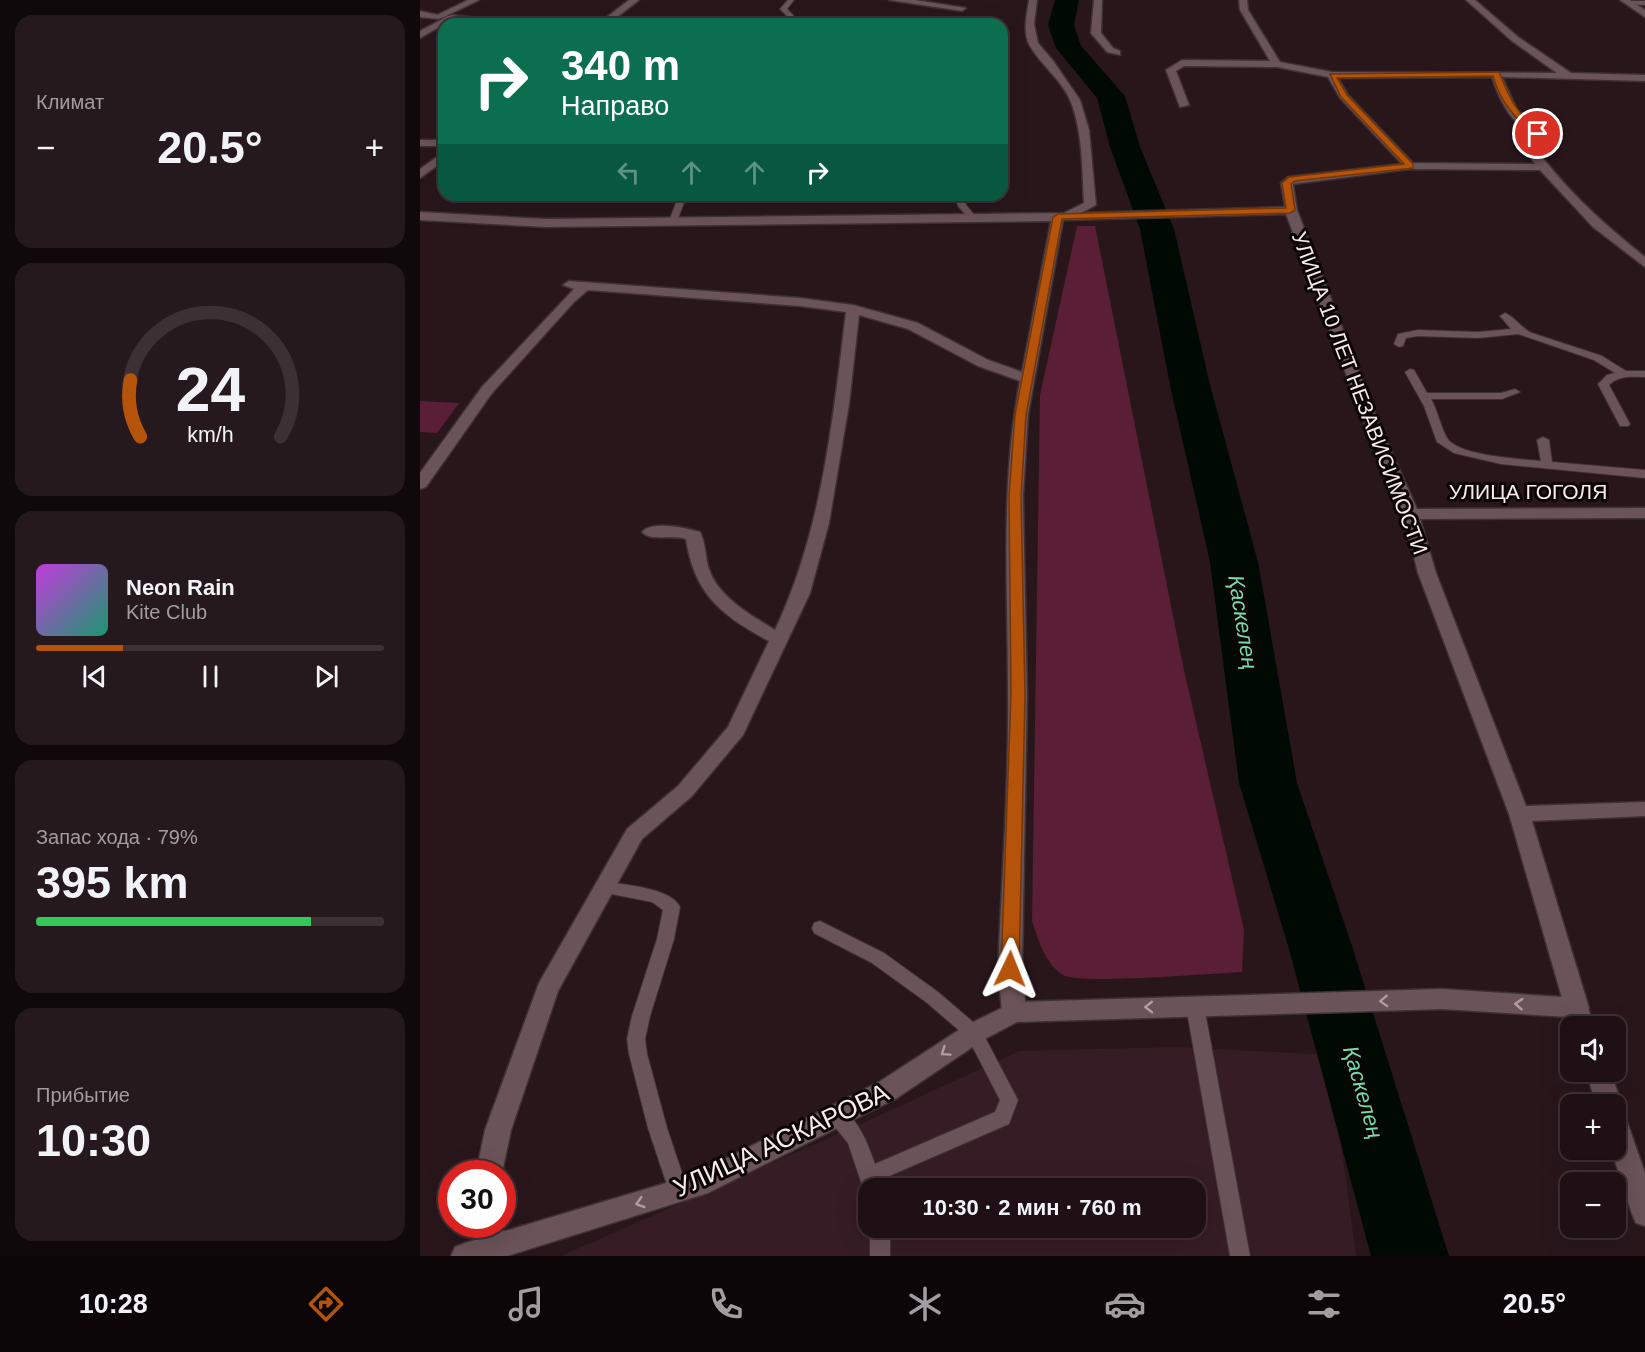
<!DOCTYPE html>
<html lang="ru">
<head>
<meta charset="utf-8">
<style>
	:root { --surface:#1e1014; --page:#26191d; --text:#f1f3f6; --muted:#a19da0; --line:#3c3034; --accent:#b45309 }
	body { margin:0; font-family:Helvetica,sans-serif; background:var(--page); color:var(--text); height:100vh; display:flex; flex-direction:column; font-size:22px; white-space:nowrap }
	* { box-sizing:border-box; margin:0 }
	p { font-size:20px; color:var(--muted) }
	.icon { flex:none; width:33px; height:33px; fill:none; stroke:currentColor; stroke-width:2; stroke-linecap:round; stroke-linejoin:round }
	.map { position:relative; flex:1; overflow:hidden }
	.sheet { display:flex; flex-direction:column; gap:15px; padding:15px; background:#10090b; width:420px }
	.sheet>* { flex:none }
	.hud { position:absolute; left:18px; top:18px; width:570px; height:183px; border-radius:18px; box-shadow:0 6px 24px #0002,0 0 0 2px var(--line); background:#0b6e4f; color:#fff; overflow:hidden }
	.tools { position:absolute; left:1140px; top:1016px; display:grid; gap:12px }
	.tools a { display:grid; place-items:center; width:66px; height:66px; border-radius:12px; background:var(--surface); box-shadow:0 6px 24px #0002,0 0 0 2px var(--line); font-size:30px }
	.speed { position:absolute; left:18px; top:1160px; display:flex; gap:12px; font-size:30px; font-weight:700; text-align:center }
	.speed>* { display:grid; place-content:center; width:78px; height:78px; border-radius:50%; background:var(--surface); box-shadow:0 6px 24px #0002,0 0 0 2px var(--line); line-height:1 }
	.speed .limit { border:9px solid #d22; background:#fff; color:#111 }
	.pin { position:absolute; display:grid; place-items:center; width:51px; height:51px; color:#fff; margin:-26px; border:3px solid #fff; border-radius:50%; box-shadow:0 2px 6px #0007 }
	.me { position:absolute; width:66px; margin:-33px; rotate:2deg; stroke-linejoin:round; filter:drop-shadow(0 0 4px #0008) }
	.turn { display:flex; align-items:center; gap:21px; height:126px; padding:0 24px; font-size:27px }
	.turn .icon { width:78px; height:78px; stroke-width:2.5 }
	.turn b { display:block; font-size:42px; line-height:51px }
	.lanes { display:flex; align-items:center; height:57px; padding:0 24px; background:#0003; justify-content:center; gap:30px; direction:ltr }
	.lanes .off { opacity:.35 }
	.big { font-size:45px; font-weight:700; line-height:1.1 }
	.sheet .widget { flex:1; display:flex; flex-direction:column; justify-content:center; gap:9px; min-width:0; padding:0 21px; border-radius:18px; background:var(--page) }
	.sheet .dial { align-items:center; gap:0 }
	.dial svg { height:156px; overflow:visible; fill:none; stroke:var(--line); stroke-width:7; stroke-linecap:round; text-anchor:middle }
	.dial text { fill:var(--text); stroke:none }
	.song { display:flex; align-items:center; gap:18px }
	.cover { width:72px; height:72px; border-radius:9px; background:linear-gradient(135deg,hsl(290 70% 55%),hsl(160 70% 35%)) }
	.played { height:6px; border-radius:3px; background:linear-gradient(90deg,var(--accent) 25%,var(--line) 25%) }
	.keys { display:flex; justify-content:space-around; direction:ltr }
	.heat { display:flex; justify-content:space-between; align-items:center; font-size:33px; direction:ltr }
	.charge { height:9px; border-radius:4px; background:linear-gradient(90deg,#34c759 79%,var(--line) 0) }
	.trip { position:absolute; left:438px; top:1178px; width:348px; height:60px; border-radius:18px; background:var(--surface); box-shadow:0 6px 24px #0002,0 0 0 2px var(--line); font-weight:700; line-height:60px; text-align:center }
	.menu { display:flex; height:96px; justify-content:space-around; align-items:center; background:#0c0608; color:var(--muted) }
	.menu .icon { width:42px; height:42px }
	.menu .active { color:var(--accent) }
	.menu b { font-size:27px; color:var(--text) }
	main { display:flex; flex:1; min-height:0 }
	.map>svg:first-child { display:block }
</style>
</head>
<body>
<main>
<section class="sheet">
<div class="widget"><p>Климат</p>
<div class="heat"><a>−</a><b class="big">20.5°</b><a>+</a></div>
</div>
<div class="widget dial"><svg viewBox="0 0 100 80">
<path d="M14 69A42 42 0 1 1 86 69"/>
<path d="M14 69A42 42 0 0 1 9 40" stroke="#b45309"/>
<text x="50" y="56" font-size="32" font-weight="700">24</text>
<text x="50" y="72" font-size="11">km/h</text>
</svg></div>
<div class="widget">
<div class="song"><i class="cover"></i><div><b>Neon Rain</b><p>Kite Club</p></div></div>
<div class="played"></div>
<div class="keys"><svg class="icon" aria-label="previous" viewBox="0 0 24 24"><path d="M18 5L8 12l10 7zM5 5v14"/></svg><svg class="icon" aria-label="pause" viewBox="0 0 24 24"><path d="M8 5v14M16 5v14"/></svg><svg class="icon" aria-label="next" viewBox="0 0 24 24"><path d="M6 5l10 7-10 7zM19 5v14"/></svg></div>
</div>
<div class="widget"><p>Запас хода · 79%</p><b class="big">395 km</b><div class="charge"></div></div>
<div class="widget"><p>Прибытие</p><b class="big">10:30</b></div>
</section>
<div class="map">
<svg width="1225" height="1256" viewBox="0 0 1225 1256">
	<rect width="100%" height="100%" fill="#28161b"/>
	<!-- built -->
	<path fill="#361d25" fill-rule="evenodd" d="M 758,1047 L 909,1055 L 936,1256 L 141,1256 L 443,1123 L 599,1051 ZM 448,1188 L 776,1188 L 776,1227 L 448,1227 Z"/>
	<!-- green -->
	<g fill="#5a1f34">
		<path d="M 657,226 L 675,226 L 763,666 L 824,930 L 822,972 C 795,973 658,985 643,975 C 624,962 619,941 612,921 L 620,395 Z"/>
		<path d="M 0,401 L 39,403 L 17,433 L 0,432 Z"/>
	</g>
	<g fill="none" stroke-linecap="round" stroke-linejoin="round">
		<!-- river -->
		<path fill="#000902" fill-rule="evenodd" d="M 635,0 L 659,0 L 654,25 L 661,46 L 705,96 L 720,147 L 754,229 L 790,385 L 838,562 L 877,783 L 933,949 L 1029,1256 L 951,1256 L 869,949 L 819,783 L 790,562 L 750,385 L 720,229 L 690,147 L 677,98 L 636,48 L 628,25 Z"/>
		<!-- lane casing -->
		<g stroke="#3e3134" stroke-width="2">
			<g id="lane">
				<path d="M 368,0 L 374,0 L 367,9 L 373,15 L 374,21 L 372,24 L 365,24 L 368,21 L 367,16 L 360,9 Z"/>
				<path d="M 1209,1 L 1225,1 L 1225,5 L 1207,4 Z"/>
				<path d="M 259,195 L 267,195 L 257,221 L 250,223 L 249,221 Z"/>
				<path d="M 535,195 L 543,195 L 546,205 L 557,218 L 556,220 L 550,220 L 538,206 Z"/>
				<path d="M 1085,313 C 1095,317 1101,328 1112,333 L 1182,356 L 1206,371 L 1225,371 L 1225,377 C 1212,377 1199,375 1189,385 L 1210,424 L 1208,426 L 1200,426 L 1178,384 L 1187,375 L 1195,373 L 1174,360 L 1098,334 L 1058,338 L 998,336 L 986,338 L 983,346 L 979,347 L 974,344 L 978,334 L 998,330 L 1058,332 L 1091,329 L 1080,316 Z"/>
				<path d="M 990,369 L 994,370 L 1007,393 L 1081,393 L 1095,389 L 1100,392 L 1082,399 L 1011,399 C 1018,411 1020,426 1027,438 C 1038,456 1100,459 1121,461 L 1117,440 L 1123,437 L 1129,440 L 1132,462 L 1225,470 L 1225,478 L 1081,464 L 1034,453 L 1017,442 L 1004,406 L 985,372 Z"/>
				<path d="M 182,881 C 203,885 250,887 260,907 L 254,939 L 230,1016 L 225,1039 L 227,1054 L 247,1128 L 268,1191 L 265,1197 L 258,1200 L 251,1197 L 228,1128 L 209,1054 L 207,1039 L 212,1016 L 237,939 L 243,910 L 232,902 L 176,891 L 174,887 L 176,883 Z"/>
				<path d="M 400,921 L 464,953 L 518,992 L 560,1028 L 598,1100 L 589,1124 L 460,1180 L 463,1188 L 448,1188 L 448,1195 L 443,1188 L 428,1143 L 407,1117 L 410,1111 C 434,1103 449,1147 455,1164 L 575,1112 L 580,1100 L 548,1038 L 506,1002 L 452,963 L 394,933 L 392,928 L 394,923 Z"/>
				<path d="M 775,999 L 781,1001 L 784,1006 L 830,1256 L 810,1256 L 766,1006 L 769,1001 Z"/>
				<rect x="450" y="1227" width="20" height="29"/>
			</g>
		</g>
		<!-- street casing -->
		<g stroke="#3e3134" stroke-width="3">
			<g id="street">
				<path d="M 48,0 L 59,0 L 22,18 L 15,16 Z"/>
				<path d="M 469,0 L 495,0 L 546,8 L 542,11 Z"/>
				<path d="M 609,0 L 617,0 L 614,24 L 618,43 L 634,62 L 660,100 L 669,130 L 676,205 L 661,213 L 865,207 L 861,183 L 868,177 L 982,164 L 920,98 L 908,77 L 857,67 L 764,66 L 756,71 L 769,105 L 760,107 L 746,70 L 762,60 L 850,61 L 820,10 L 819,0 L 827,0 L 828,10 L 860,62 L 912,72 L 1137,73 L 1092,41 L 1046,0 L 1055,0 L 1098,37 L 1151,73 L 1225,75 L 1225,81 L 1082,77 L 1097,110 L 1123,134 L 1118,137 C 1094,129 1079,100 1072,77 L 918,78 L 928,95 L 993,163 L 1115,164 L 1104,147 L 1113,145 C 1144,188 1183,224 1225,257 L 1225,267 L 1173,227 L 1120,170 L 990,169 L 873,184 L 877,210 L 957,419 L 997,509 L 1225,508 L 1225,518 L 1000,519 L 1016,573 L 1106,806 L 1225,802 L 1225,816 L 1112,821 L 1169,1008 L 1165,1015 L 1157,1018 L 1149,1015 L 1145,1008 L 1089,814 L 998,573 L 983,514 L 943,419 L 866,214 L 643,220 L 608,415 L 603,496 L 607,694 L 602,968 L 606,1012 L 602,1019 L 594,1022 L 586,1019 L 582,1012 L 578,968 C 582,876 589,783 588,690 C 588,587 580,483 600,381 L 558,366 L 488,329 L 439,315 L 429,404 L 409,523 L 390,593 L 323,735 L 272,796 L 222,839 L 138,991 L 91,1130 L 82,1173 L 56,1173 L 65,1130 L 119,983 L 207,829 L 258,786 L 308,727 L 349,641 C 302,616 274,594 266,539 C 253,534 231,542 222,532 C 232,520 266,528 280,532 C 286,543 285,558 289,569 C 298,597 331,615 355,630 C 402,531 413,419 426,312 L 380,306 L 168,290 L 154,302 L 72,393 L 6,487 L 0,489 L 0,473 L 62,387 L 154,289 L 143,285 L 149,281 L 380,298 L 433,305 L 498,323 L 568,360 L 602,372 L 631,221 L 126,227 L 0,220 L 0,212 L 126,219 L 644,213 L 664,203 C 662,170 663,134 651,102 C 642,80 621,65 610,46 C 602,33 607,14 609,0 Z"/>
				<path d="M 674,0 L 682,0 L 681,33 L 693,48 L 700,51 L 700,55 L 687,52 L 671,33 Z"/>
				<path d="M 1200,0 L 1210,0 L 1225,10 L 1225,17 Z"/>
				<path d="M 28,16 L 35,18 L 0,38 L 0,31 Z"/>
				<rect x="0" y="140" width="24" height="6"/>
				<path d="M 56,1224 L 82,1224 L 86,1248 L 82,1256 L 62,1256 Z"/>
			</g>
		</g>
		<!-- secondary casing -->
		<g stroke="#3e3134" stroke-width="3">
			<g id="secondary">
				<path d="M 209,0 L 219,0 L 188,24 L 178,24 Z"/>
				<path d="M 0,11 L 23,16 L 19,19 L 0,17 Z"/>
				<path d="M 31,15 L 84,21 L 88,24 L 28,20 L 27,18 Z"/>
				<path d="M 24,152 L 24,161 L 0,178 L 0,169 Z"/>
				<path d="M 1022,989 L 1157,998 L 1165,1001 L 1175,1026 L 1151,1026 L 1148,1017 L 1022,1009 L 597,1022 L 563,1040 L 477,1098 L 288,1193 L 87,1256 L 31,1256 L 35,1247 L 45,1243 L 273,1175 L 459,1082 L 545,1026 L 594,1002 Z"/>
				<path d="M 1166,1071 L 1190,1071 L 1202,1104 L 1198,1112 L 1196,1113 L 1196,1104 L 1176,1104 Z"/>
				<path d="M 1196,1113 L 1205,1116 L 1225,1173 L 1225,1226 L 1216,1223 L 1212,1214 L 1191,1149 L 1196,1149 Z"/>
			</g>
		</g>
		<!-- lane -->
		<use href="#lane" fill="#6a5359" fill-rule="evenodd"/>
		<!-- street -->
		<use href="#street" fill="#6a5359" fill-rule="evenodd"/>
		<!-- secondary -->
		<use href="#secondary" fill="#6a5359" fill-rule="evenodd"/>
	</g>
	<!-- one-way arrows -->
	<defs><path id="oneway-chevron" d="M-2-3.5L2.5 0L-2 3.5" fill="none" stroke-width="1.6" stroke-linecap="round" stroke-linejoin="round" transform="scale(1.5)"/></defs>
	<g stroke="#b19ea4">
		<use href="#oneway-chevron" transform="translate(964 1001) rotate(178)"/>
		<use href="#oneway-chevron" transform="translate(1099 1004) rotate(-176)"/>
		<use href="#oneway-chevron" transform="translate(729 1007) rotate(179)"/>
		<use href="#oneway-chevron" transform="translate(525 1052) rotate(146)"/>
		<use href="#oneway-chevron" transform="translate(220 1203) rotate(163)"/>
	</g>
	<!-- route -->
	<path fill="#b45309" stroke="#753606" stroke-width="1.5" d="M 1079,72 C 1092,104 1094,108 1120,133 L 1120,136 L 1115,136 C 1095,118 1080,102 1073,76 L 917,78 L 927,95 L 993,164 L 993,168 L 875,181 L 871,184 L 875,210 L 870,213 L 642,219 L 606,415 L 601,496 L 605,694 L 599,969 L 596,973 L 584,973 L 581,969 L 591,694 L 589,496 L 595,415 L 633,217 L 638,214 L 866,208 L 862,183 L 869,177 L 984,164 L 921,97 L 910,74 Z"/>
	<g text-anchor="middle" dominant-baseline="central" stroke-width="6" stroke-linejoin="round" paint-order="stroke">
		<!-- street labels -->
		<g font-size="21" fill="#f8eaee" stroke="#0c0506">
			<text transform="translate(940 393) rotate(69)">УЛИЦА 10 ЛЕТ НЕЗАВИСИМОСТИ</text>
			<text x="1108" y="491">УЛИЦА ГОГОЛЯ</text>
		</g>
		<!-- water labels -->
		<g font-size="22" font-style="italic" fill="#78dca7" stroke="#0c0506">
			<text transform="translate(823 622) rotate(81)">Қаскелең</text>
			<text transform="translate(943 1092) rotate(74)">Қаскелең</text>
		</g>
		<!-- near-street labels -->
		<g font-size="26" fill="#f8eaee" stroke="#0c0506">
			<text transform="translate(361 1140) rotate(-25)">УЛИЦА АСКАРОВА</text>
		</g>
	</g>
</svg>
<div class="tools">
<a><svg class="icon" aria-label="sound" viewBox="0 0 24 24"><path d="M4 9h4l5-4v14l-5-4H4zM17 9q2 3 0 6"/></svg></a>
<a>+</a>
<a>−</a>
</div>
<div class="speed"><div class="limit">30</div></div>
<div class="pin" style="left:1118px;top:134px;background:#d93025"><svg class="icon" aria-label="arrive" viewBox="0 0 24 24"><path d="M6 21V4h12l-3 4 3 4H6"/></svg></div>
<svg class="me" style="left:590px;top:969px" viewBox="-20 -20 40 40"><path d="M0-17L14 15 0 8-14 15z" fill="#b45309" stroke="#fff" stroke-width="4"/></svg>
<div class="trip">10:30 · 2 мин · 760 m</div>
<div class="hud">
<div class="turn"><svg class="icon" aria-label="right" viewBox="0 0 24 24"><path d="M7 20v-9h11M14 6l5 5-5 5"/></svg><div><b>340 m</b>Направо</div></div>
<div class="lanes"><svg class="icon off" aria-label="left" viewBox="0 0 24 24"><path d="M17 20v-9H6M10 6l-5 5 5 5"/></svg><svg class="icon off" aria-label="ahead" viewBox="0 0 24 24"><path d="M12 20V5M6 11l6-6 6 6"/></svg><svg class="icon off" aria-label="ahead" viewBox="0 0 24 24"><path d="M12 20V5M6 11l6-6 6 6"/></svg><svg class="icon" aria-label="right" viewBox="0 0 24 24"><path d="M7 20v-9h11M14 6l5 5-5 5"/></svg></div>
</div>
</div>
</main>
<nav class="menu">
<b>10:28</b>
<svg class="icon active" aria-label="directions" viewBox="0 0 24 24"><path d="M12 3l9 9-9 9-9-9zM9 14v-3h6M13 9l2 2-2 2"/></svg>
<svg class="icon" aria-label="music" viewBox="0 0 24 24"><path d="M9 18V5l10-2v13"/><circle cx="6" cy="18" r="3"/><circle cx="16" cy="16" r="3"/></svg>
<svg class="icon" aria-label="phone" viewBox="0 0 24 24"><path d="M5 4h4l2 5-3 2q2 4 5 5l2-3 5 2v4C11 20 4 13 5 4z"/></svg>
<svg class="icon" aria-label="climate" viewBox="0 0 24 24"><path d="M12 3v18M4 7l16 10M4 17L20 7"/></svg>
<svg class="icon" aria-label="car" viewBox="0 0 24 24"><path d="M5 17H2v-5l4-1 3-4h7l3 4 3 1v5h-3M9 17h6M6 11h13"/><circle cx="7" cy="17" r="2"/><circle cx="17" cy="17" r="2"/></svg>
<svg class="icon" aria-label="filters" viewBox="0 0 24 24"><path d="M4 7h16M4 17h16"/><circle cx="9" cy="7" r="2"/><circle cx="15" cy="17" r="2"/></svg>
<b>20.5°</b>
</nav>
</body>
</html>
